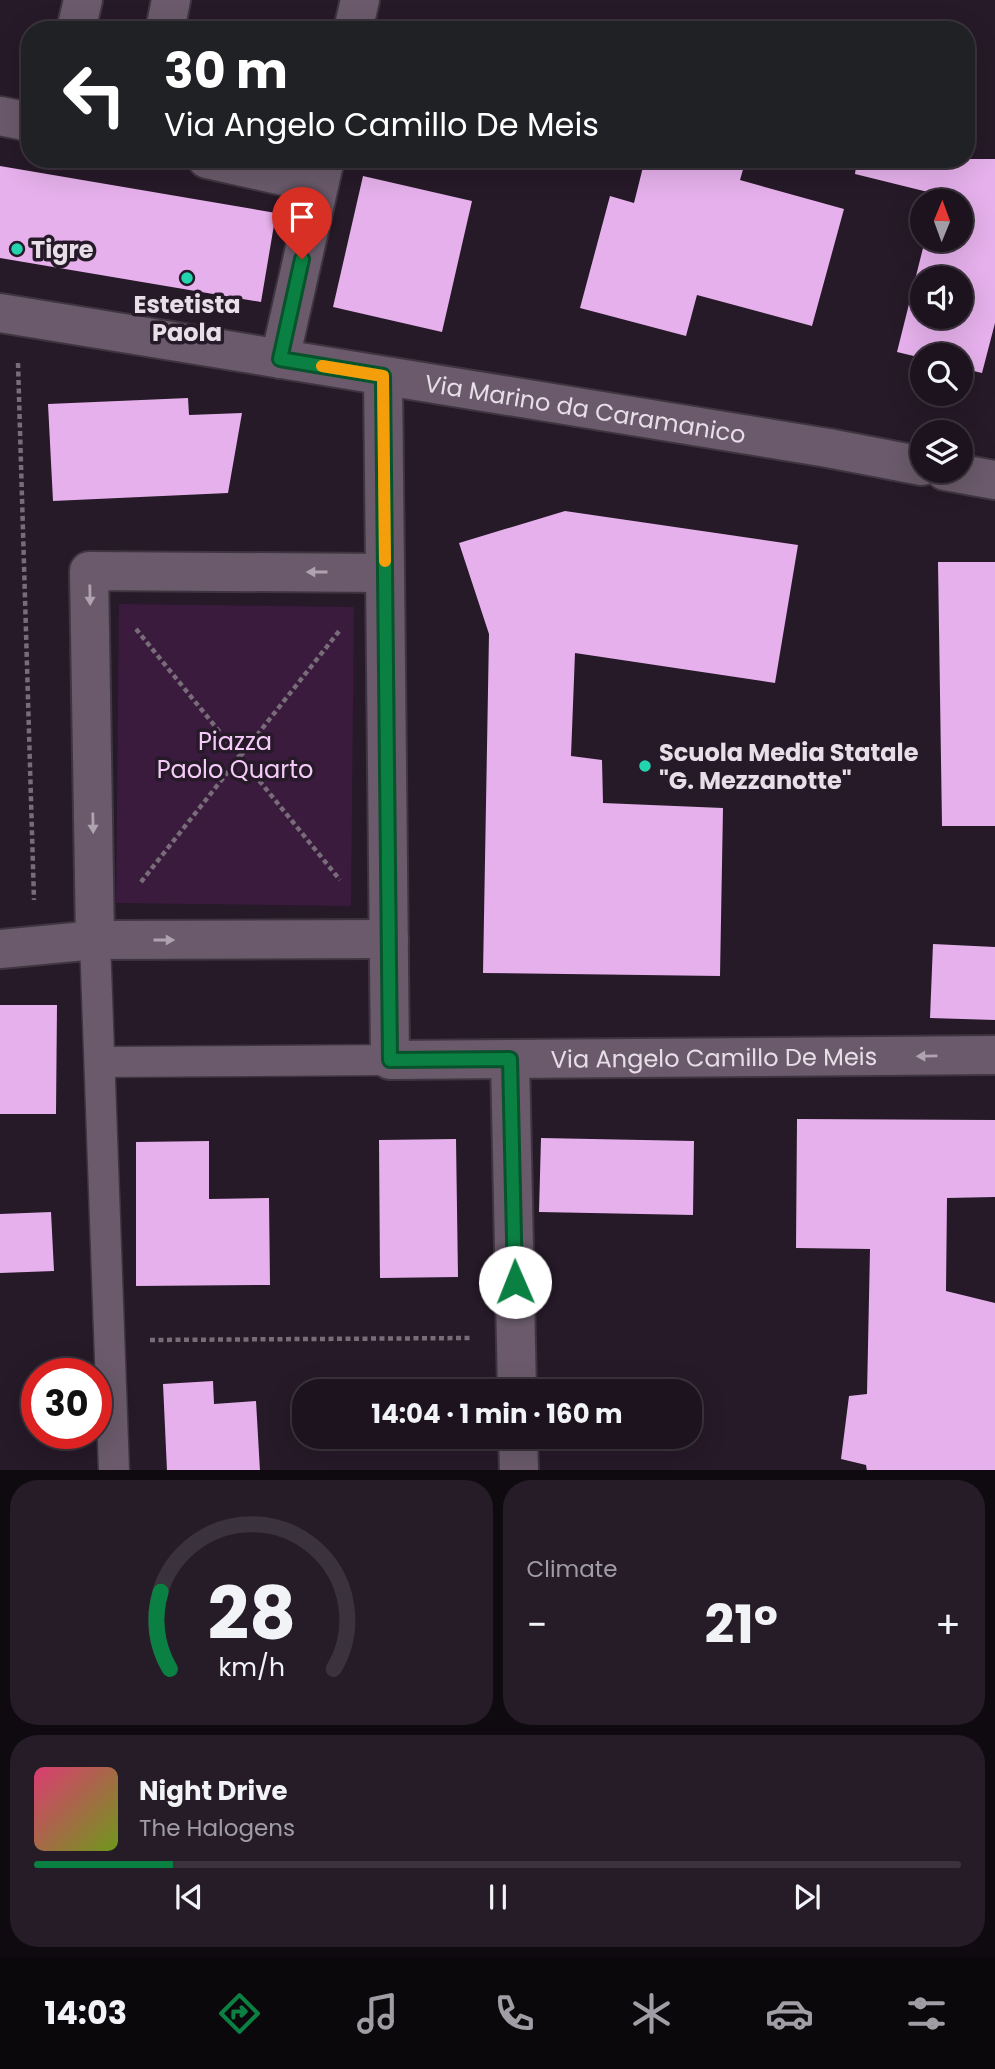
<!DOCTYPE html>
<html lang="en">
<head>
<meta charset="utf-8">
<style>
	:root { --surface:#1c131e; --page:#251c27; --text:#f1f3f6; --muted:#a09ea4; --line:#3a323c; --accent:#0b8043 }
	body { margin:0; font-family:Poppins,sans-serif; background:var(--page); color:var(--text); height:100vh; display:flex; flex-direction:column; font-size:26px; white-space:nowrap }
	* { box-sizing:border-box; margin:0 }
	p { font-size:23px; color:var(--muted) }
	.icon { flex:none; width:38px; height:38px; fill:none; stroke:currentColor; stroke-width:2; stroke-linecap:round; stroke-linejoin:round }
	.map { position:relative; height:1470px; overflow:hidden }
	.drawer { display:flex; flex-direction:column; gap:10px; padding:10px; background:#0f0a10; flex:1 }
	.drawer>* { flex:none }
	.guide { position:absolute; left:21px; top:21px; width:954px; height:147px; border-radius:28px; box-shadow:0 7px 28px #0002,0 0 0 2px var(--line); background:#202124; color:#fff; overflow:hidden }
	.needle { width:46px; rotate:1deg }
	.buttons { position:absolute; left:910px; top:189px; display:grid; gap:14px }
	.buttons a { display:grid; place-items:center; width:63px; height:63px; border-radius:50%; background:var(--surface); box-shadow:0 7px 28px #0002,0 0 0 2px var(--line); font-size:35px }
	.speed { position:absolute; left:21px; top:1358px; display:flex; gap:14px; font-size:35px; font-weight:700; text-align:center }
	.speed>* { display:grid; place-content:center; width:91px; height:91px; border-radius:50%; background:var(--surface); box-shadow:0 7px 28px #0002,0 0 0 2px var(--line); line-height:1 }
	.speed .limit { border:10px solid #d22; background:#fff; color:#111 }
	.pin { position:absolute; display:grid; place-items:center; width:60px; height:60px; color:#fff; margin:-72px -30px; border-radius:50% 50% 50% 0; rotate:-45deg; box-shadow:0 0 7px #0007 }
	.pin .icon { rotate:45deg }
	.me { position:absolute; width:77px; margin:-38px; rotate:359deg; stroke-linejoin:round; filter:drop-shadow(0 0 5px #0008) }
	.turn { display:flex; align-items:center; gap:24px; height:147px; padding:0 28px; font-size:32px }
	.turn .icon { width:91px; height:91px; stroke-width:2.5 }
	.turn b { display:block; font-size:49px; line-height:60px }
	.big { font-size:52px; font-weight:700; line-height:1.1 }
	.drawer .tile { flex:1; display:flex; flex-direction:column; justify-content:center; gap:10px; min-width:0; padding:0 24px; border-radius:28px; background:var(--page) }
	.drawer .dial { align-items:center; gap:0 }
	.dial svg { height:182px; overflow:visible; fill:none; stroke:var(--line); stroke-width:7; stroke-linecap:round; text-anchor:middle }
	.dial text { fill:var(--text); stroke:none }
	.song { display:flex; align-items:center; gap:21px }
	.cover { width:84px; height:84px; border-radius:10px; background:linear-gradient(135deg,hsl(340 70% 55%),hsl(80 70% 35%)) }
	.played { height:7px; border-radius:4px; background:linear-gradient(90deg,var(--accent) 15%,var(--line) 15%) }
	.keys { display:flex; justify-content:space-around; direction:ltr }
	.heat { display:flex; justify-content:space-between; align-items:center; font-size:38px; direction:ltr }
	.drawer .tiles { flex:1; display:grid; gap:10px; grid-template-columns:1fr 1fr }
	.tile:last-child { grid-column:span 2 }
	.trip { position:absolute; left:292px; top:1379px; width:410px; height:70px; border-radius:28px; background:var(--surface); box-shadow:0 7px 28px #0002,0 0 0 2px var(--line); font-weight:700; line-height:70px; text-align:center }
	.menu { display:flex; height:112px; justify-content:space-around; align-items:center; background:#0b080c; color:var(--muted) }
	.menu .icon { width:49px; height:49px }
	.menu .active { color:var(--accent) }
	.menu b { font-size:32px; color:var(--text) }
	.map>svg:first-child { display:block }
</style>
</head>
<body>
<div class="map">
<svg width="995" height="1471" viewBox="0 0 995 1471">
	<rect width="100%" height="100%" fill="#261928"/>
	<!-- green -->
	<path fill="#3a1b3e" d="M 119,604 L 354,607 L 351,906 L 116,903 Z"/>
	<!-- building -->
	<g fill="#e5b0eb" fill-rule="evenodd">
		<path d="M 645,159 L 746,159 L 740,180 L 844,209 L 812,326 L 697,295 L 686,336 L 580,308 L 610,196 L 634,203 Z"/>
		<path d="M 857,159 L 995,159 L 995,323 L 982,373 L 961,368 L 961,355 L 922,355 L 922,358 L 897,352 L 925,240 L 961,240 L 961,201 L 934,201 L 936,194 L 855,174 ZM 922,278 L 961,278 L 961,317 L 922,317 Z"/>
		<path d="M 0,166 L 276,213 L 261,302 L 0,258 Z"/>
		<path d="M 363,176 L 472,201 L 442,332 L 333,307 Z"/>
		<path d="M 188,398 L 189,415 L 242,413 L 228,493 L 53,501 L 48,404 Z"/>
		<path d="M 565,511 L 798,545 L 775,683 L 575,653 L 571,756 L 602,760 L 603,803 L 723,808 L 720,976 L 483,973 L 489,634 L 459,543 Z"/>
		<path d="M 938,562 L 995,562 L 995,826 L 942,826 Z"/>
		<path d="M 933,944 L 995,947 L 995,1020 L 930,1018 Z"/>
		<path d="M 0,1005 L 57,1005 L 56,1114 L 0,1114 Z"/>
		<path d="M 797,1119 L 995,1120 L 995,1197 L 947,1198 L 946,1291 L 995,1303 L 995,1471 L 867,1471 L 866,1465 L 841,1459 L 849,1396 L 867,1394 L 870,1249 L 796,1248 Z"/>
		<path d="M 541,1138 L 694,1141 L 693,1215 L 539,1212 Z"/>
		<path d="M 456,1139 L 458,1277 L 380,1278 L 379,1140 Z"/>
		<path d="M 209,1141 L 209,1199 L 269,1198 L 270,1285 L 136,1286 L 136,1142 Z"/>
		<path d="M 51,1212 L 54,1271 L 0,1273 L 0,1214 Z"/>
		<path d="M 213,1381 L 214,1404 L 256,1401 L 260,1471 L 167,1471 L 163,1384 Z"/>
	</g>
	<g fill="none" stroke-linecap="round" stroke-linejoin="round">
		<!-- lane casing -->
		<g stroke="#3f3540" stroke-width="33">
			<g id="lane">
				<path d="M 95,940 L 114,1471"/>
				<path d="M 101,1062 L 390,1060"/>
			</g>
		</g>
		<!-- street casing -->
		<g stroke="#3f3540" stroke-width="42">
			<g id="street">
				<path d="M 76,30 L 83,0"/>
				<path d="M 165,30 L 171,0"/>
				<path d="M 353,30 L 360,0"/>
				<path d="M 0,116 L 30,122"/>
				<path d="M 207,159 L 319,184"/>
				<path id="s1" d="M 0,313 L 828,448 L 922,466"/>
				<path d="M 280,359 L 325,159"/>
				<path id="s2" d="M 383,376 L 390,1060 L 995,1055"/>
				<path d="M 945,471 L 995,480"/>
				<path d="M 95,940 L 89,571 L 385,573"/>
				<path d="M 0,949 L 95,940 L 389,939"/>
				<path d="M 510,1059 L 517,1391"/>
				<path d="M 518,1437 L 519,1471"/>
			</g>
		</g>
		<!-- path -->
		<g stroke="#776c78" stroke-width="4.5" stroke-dasharray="5 3.5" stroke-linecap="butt">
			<path d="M 18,363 L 34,900"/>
			<path d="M 136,629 L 340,880"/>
			<path d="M 141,882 L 340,630"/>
			<path d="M 150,1340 L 470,1338"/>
		</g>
		<!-- lane -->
		<use href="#lane" stroke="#6a5a6b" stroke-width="30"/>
		<!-- street -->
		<use href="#street" stroke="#6a5a6b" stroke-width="38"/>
	</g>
	<!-- one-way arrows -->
	<defs><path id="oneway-solid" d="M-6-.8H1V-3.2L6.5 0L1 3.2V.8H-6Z" transform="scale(1.75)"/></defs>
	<g fill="#afa3b0">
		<use href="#oneway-solid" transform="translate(317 572) rotate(-180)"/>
		<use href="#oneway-solid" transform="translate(90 595) rotate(89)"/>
		<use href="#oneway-solid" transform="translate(93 823) rotate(89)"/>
		<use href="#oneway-solid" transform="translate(164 940)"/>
		<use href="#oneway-solid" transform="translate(927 1056) rotate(179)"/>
	</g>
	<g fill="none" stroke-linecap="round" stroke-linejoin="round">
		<!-- route casing -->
		<g stroke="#07532c" stroke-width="18">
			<path id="route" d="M 302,259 L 280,359 L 383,376 L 390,1060 L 510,1059 L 515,1282"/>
		</g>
		<!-- route -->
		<use href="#route" stroke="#0b8043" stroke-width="12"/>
		<!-- slow -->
		<path stroke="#f59e0b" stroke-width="12" d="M 322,366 L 383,376 L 385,561"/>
	</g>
	<!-- markers -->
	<g fill="#23d5af" stroke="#261928" stroke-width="2.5">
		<circle cx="17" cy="249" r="7"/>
		<circle cx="187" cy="278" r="7"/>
		<circle cx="645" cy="766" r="7"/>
	</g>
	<g text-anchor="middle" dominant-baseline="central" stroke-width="7" stroke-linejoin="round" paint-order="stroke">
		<!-- poi labels -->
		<g font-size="24" font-weight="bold" fill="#e7dee8" stroke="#261928" text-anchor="start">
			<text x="31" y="249">Tigre</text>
			<text x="187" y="304" text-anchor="middle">Estetista<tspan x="187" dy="28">Paola</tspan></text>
			<text x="659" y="752">Scuola Media Statale<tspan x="659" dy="28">"G. Mezzanotte"</tspan></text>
		</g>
		<!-- street labels -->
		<g font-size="24" fill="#e7dee8" stroke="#261928">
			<text stroke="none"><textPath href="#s1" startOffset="593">Via Marino da Caramanico</textPath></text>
			<text stroke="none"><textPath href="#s2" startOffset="1008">Via Angelo Camillo De Meis</textPath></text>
		</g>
		<!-- park labels -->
		<g font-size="24" fill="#f4caf9" stroke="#261928">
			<text x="235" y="741">Piazza<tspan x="235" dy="28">Paolo Quarto</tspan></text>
		</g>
	</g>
</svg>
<div class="buttons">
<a><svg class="needle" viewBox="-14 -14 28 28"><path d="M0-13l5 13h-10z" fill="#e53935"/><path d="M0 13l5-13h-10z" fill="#a09ea4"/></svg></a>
<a><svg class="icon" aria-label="sound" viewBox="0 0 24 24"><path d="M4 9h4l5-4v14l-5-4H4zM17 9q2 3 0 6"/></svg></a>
<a><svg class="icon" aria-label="search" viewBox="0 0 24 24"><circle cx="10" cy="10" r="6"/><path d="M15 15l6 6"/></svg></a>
<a><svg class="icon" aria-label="layers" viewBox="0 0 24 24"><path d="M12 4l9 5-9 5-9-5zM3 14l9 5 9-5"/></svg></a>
</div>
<div class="speed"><div class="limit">30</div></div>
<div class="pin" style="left:302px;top:259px;background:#d93025"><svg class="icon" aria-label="arrive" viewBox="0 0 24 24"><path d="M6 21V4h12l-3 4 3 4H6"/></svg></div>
<svg class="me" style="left:515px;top:1282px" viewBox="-20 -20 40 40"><circle r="19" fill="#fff"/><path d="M0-13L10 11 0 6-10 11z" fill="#0b8043"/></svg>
<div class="trip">14:04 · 1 min · 160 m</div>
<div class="guide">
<div class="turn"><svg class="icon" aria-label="left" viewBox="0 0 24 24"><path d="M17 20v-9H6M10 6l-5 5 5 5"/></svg><div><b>30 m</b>Via Angelo Camillo De Meis</div></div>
</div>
</div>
<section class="drawer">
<div class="tiles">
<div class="tile dial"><svg viewBox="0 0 100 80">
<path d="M14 69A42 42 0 1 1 86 69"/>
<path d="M14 69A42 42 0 0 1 10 35" stroke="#0b8043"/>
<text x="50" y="56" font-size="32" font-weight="700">28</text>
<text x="50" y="72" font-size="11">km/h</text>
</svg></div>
<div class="tile"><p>Climate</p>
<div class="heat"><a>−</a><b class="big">21°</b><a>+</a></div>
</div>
<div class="tile">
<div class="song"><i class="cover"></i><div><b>Night Drive</b><p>The Halogens</p></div></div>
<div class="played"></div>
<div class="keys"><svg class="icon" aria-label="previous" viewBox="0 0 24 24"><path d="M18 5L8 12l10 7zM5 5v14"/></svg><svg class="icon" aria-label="pause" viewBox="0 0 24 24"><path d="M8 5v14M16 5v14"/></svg><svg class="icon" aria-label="next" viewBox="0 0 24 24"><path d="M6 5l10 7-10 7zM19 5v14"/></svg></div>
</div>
</div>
</section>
<nav class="menu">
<b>14:03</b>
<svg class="icon active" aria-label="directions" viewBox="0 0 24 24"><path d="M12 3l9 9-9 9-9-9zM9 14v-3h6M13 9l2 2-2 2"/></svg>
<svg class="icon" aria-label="music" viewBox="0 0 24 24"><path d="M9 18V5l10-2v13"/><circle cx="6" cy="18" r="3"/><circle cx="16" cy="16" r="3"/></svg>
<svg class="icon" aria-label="phone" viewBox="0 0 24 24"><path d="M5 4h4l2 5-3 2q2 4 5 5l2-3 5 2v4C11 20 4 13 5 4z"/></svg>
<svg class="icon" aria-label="climate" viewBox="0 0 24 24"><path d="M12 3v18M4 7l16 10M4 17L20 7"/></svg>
<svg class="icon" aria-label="car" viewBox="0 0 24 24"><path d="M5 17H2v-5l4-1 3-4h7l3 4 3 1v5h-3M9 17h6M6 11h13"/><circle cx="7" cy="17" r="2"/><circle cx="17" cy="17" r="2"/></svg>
<svg class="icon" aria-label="filters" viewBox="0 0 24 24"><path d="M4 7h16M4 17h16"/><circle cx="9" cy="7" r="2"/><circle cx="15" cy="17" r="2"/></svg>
</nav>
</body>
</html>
